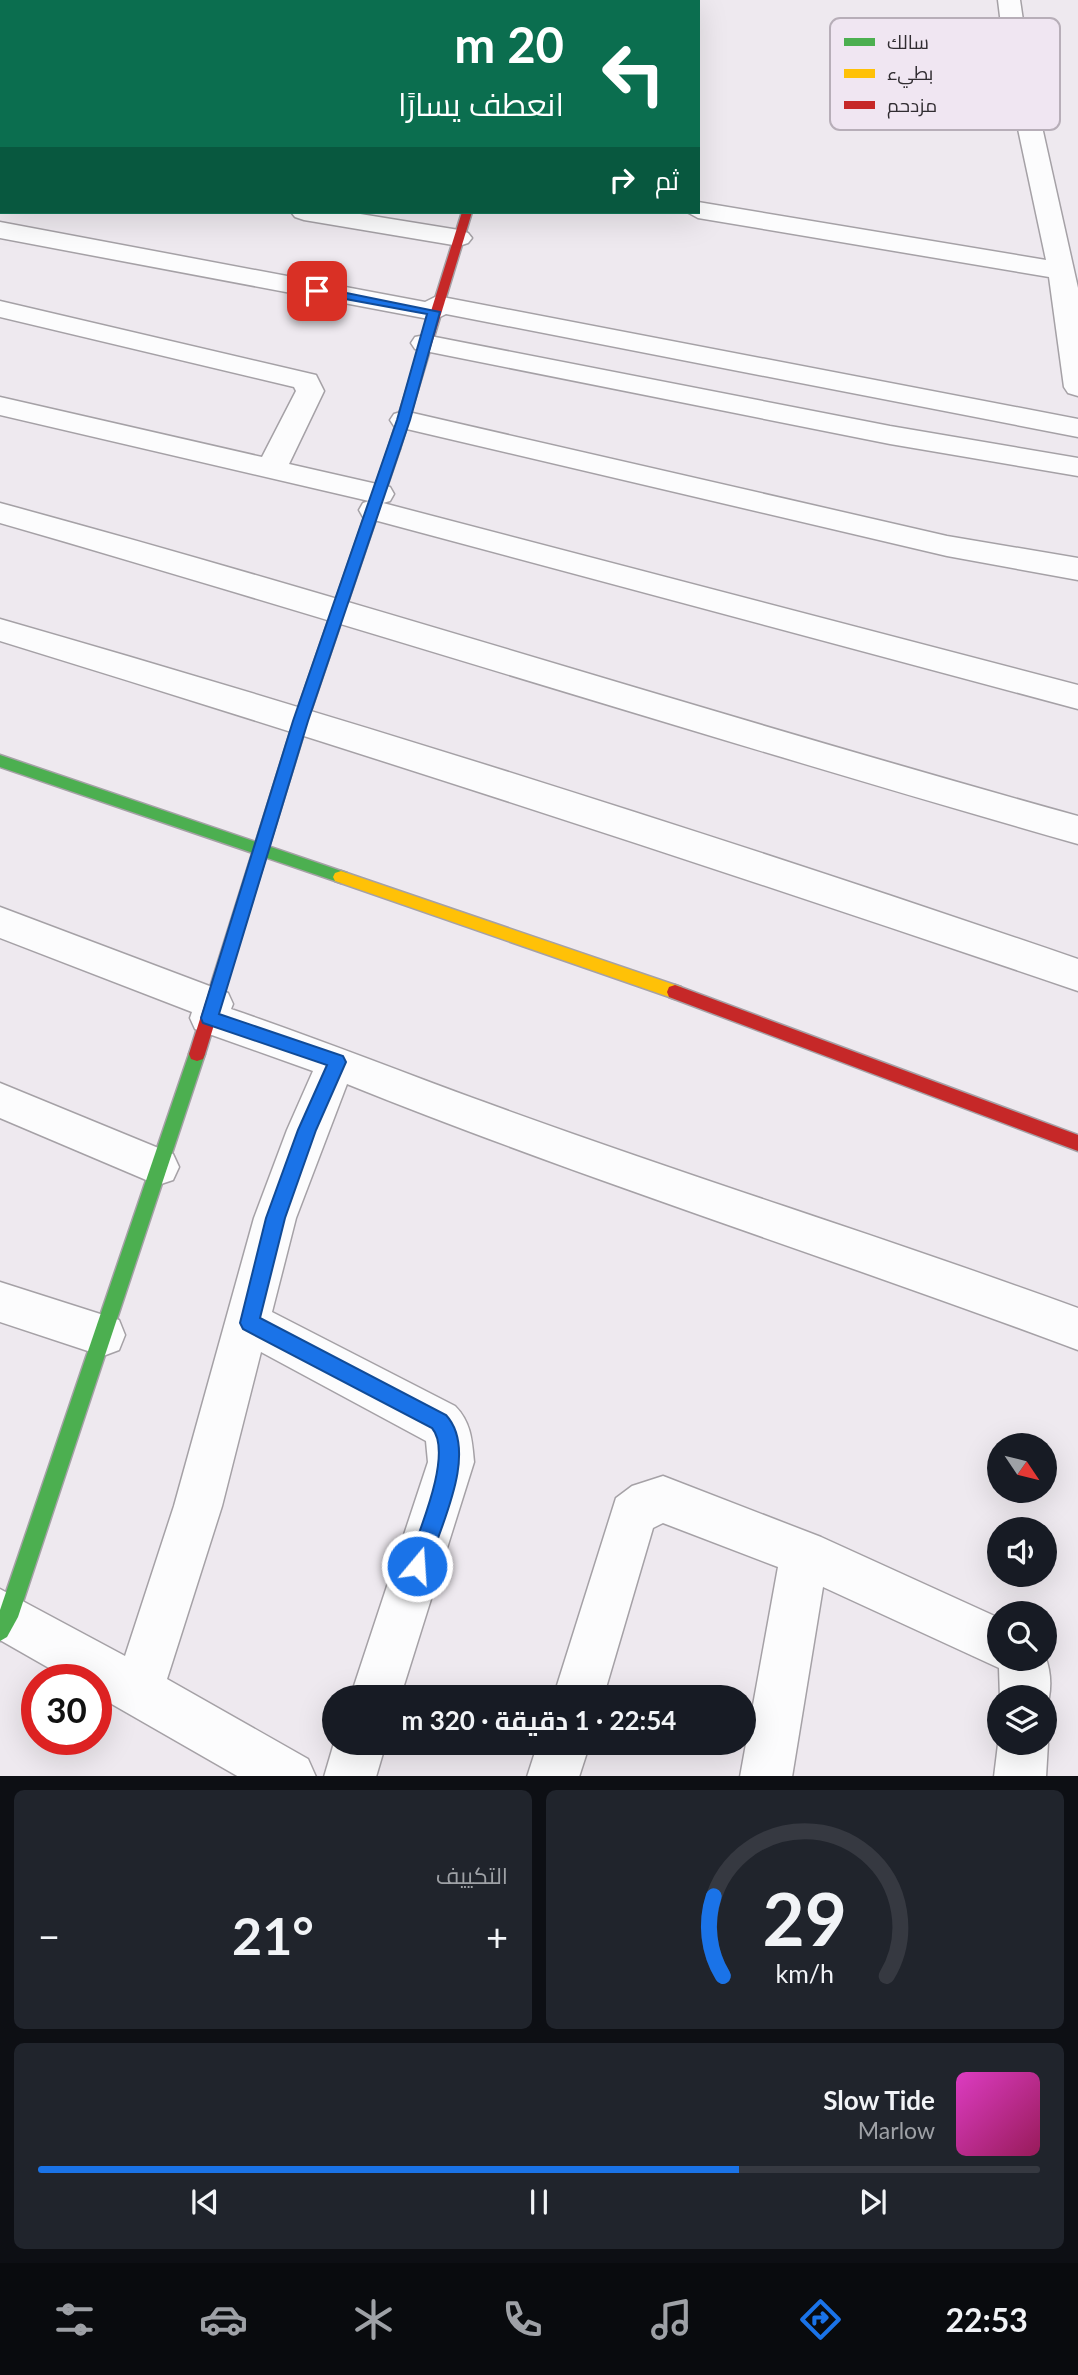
<!DOCTYPE html>
<html lang="ar">
<head>
<meta charset="utf-8">
<style>
	:root { --surface:#171b24; --page:#20242c; --text:#f1f3f6; --muted:#9ea1a6; --line:#363941; --accent:#1a73e8 }
	body { margin:0; font-family:Lato,Cairo,sans-serif; background:var(--page); color:var(--text); direction:rtl; height:100vh; display:flex; flex-direction:column; font-size:26px; white-space:nowrap }
	* { box-sizing:border-box; margin:0 }
	p { font-size:23px; color:var(--muted) }
	.icon { flex:none; width:38px; height:38px; fill:none; stroke:currentColor; stroke-width:2; stroke-linecap:round; stroke-linejoin:round }
	.map { position:relative; height:1776px; overflow:hidden; direction:ltr }
	.details { display:flex; flex-direction:column; gap:14px; padding:14px; background:#0d0f14; flex:1 }
	.details>* { flex:none }
	.guide { position:absolute; left:0px; top:0px; width:700px; height:214px; box-shadow:0 7px 28px #0002; direction:rtl; background:#0b6e4f; color:#fff; overflow:hidden }
	.needle { width:46px; rotate:125deg }
	.buttons { position:absolute; left:987px; top:1433px; display:grid; gap:14px }
	.buttons a { display:grid; place-items:center; width:70px; height:70px; border-radius:50%; background:var(--surface); box-shadow:0 7px 28px #0002; font-size:35px }
	.speed { position:absolute; left:21px; top:1664px; display:flex; gap:14px; font-size:35px; font-weight:700; text-align:center }
	.speed>* { display:grid; place-content:center; width:91px; height:91px; border-radius:50%; background:var(--surface); box-shadow:0 7px 28px #0002; line-height:1 }
	.speed .limit { border:10px solid #d22; background:#fff; color:#111 }
	.pin { position:absolute; display:grid; place-items:center; width:60px; height:60px; color:#fff; margin:-30px; border-radius:14px; box-shadow:0 4px 10px #0006 }
	.me { position:absolute; width:77px; margin:-38px; rotate:18deg; stroke-linejoin:round; filter:drop-shadow(0 0 5px #0008) }
	.turn { display:flex; align-items:center; gap:24px; height:147px; padding:0 21px; font-size:32px }
	.turn .icon { width:91px; height:91px; stroke-width:2.5 }
	.turn b { display:block; font-size:49px; line-height:60px }
	.then { display:flex; align-items:center; height:66px; padding:0 21px; background:#0003; gap:14px; font-size:26px }
	.big { font-size:52px; font-weight:700; line-height:1.1 }
	.details .card { flex:1; display:flex; flex-direction:column; justify-content:center; gap:10px; min-width:0; padding:0 24px; border-radius:10px; background:var(--page) }
	.details .dial { align-items:center; gap:0 }
	.dial svg { height:182px; overflow:visible; fill:none; stroke:var(--line); stroke-width:7; stroke-linecap:round; text-anchor:middle }
	.dial text { fill:var(--text); stroke:none }
	.song { display:flex; align-items:center; gap:21px }
	.cover { width:84px; height:84px; border-radius:10px; background:linear-gradient(135deg,hsl(310 70% 55%),hsl(330 70% 35%)) }
	.played { height:7px; border-radius:4px; background:linear-gradient(90deg,var(--accent) 70%,var(--line) 70%) }
	.keys { display:flex; justify-content:space-around; direction:ltr }
	.heat { display:flex; justify-content:space-between; align-items:center; font-size:38px; direction:ltr }
	.details .tiles { flex:1; display:grid; gap:14px; grid-template-columns:1fr 1fr }
	.card:last-child { grid-column:span 2 }
	.trip { position:absolute; left:322px; top:1685px; width:434px; height:70px; border-radius:35px; background:var(--surface); box-shadow:0 7px 28px #0002; font-weight:700; line-height:70px; text-align:center; direction:rtl }
	.tabs { display:flex; height:112px; justify-content:space-around; align-items:center; background:#090b0e; color:var(--muted) }
	.tabs .icon { width:49px; height:49px }
	.tabs .active { color:var(--accent) }
	.tabs b { font-size:32px; color:var(--text) }
	.map>svg:first-child { display:block }
</style>
</head>
<body>
<div class="map">
<svg width="1078" height="1777" viewBox="0 0 1078 1777">
	<rect width="100%" height="100%" fill="#eee9ef"/>
	<g fill="none" stroke-linecap="round" stroke-linejoin="round">
		<!-- street casing -->
		<g stroke="#a5a1a6" stroke-width="3">
			<g id="street">
				<path d="M 522,0 L 544,0 L 521,2 Z"/>
				<path d="M 998,0 L 1020,0 L 1032,82 L 1078,288 L 1078,396 L 1068,393 L 1064,387 L 1049,277 L 698,218 L 687,212 L 698,212 L 698,202 L 1046,260 L 1008,82 Z"/>
				<rect x="0" y="88" width="2" height="15"/>
				<rect x="0" y="152" width="2" height="14"/>
				<path d="M 291,212 L 348,212 L 459,230 L 468,233 L 472,238 L 468,243 L 459,246 L 304,220 L 295,217 Z"/>
				<path d="M 0,222 L 425,302 L 437,296 L 1078,419 L 1078,437 L 446,314 L 434,320 L 0,238 Z"/>
				<path d="M 0,301 L 316,375 L 324,391 L 289,464 L 390,487 L 394,494 L 390,501 L 383,503 L 1078,685 L 1078,709 L 363,517 L 359,510 L 363,503 L 369,501 L 0,415 L 0,397 L 262,457 L 296,391 L 294,387 L 0,317 Z"/>
				<path d="M 425,335 L 890,426 L 1078,458 L 1078,476 L 890,444 L 415,349 L 411,343 L 415,337 Z"/>
				<path d="M 404,411 L 947,536 L 1078,558 L 1078,580 L 947,556 L 394,426 L 390,420 L 394,414 Z"/>
				<path d="M 0,503 C 361,601 717,716 1078,816 L 1078,844 C 717,741 360,627 0,523 Z"/>
				<path d="M 0,619 C 362,723 722,837 1078,959 L 1078,991 C 720,869 361,752 0,641 Z"/>
				<path d="M 0,907 L 228,993 L 233,1004 L 231,1009 C 316,1038 399,1071 484,1102 C 680,1174 881,1236 1078,1308 L 1078,1350 C 835,1259 588,1181 347,1084 L 296,1218 L 272,1312 L 455,1406 C 471,1422 472,1440 474,1462 L 400,1698 L 350,1698 L 428,1462 L 426,1441 L 261,1352 L 222,1506 L 167,1679 L 308,1759 L 316,1777 L 239,1777 L 96,1695 L 96,1680 L 70,1680 L 0,1640 L 0,1589 L 125,1656 L 174,1506 L 254,1218 L 287,1130 L 313,1071 L 195,1029 L 190,1018 L 192,1012 L 0,938 Z"/>
				<path d="M 0,1083 L 173,1154 L 179,1167 L 173,1180 L 158,1185 L 0,1118 Z"/>
				<path d="M 0,1282 L 119,1320 L 125,1335 L 119,1350 L 103,1356 L 0,1322 Z"/>
				<path d="M 663,1476 L 821,1537 L 999,1618 L 999,1659 L 1045,1659 L 1045,1656 C 1052,1673 1052,1694 1045,1711 L 1045,1698 L 1000,1698 L 999,1668 L 823,1587 L 792,1777 L 740,1777 L 778,1567 L 663,1523 L 653,1528 L 603,1698 L 553,1698 L 616,1498 L 632,1486 Z"/>
				<path d="M 999,1736 L 999,1743 L 1045,1743 L 1045,1736 L 1048,1743 L 1046,1777 L 994,1777 Z"/>
				<path d="M 334,1743 L 386,1743 L 376,1777 L 324,1777 Z"/>
				<path d="M 538,1743 L 590,1743 L 579,1777 L 527,1777 Z"/>
			</g>
		</g>
		<!-- fast casing -->
		<g stroke="#a5a1a6" stroke-width="3">
			<g id="fast">
				<path d="M 394,445 L 400,449 L 310,714 L 303,719 L 298,718 L 296,714 L 388,449 Z"/>
				<path d="M 0,755 L 347,873 L 349,877 L 347,881 L 341,883 L 0,767 Z"/>
				<path d="M 197,1047 L 203,1049 L 205,1054 L 18,1617 L 7,1637 L 0,1641 L 0,1610 L 189,1054 L 191,1049 Z"/>
			</g>
		</g>
		<!-- slow casing -->
		<g stroke="#a5a1a6" stroke-width="3">
			<path id="slow" d="M 341,871 L 681,987 L 683,992 L 681,997 L 675,999 L 335,881 L 333,877 L 335,873 Z"/>
		</g>
		<!-- jam casing -->
		<g stroke="#a5a1a6" stroke-width="3">
			<g id="jam">
				<path d="M 462,212 L 472,212 L 400,449 L 398,452 L 390,452 L 388,449 Z"/>
				<path d="M 303,709 L 310,714 L 205,1054 L 203,1059 L 197,1061 L 191,1059 L 189,1054 L 296,714 Z"/>
				<path d="M 675,985 L 1078,1135 L 1078,1151 L 669,997 L 667,992 L 669,987 Z"/>
			</g>
		</g>
		<!-- street -->
		<use href="#street" fill="#fcfcfd" fill-rule="evenodd"/>
		<!-- fast -->
		<use href="#fast" fill="#4caf50" fill-rule="evenodd"/>
		<!-- slow -->
		<use href="#slow" fill="#ffc107" fill-rule="evenodd"/>
		<!-- jam -->
		<use href="#jam" fill="#c62828" fill-rule="evenodd"/>
	</g>
	<!-- route -->
	<path fill="#1a73e8" stroke="#114b97" stroke-width="2" d="M 317,287 L 440,312 L 410,420 L 308,721 L 219,1014 L 343,1056 L 346,1062 L 316,1130 L 285,1218 L 260,1318 L 446,1415 C 479,1451 441,1525 428,1566 L 425,1574 L 417,1577 L 410,1574 L 407,1566 C 417,1536 454,1454 432,1428 L 243,1329 L 240,1323 L 266,1218 L 298,1130 L 327,1065 L 203,1023 L 201,1018 L 293,721 L 397,420 L 427,314 L 313,293 L 312,291 Z"/>
	<!-- legend -->
	<rect x="830" y="18" width="230" height="112" rx="10" fill="#f0e6f2" stroke="#b7aeb8" stroke-width="2"/>
	<rect x="844" y="38" width="31" height="8" fill="#4caf50"/>
	<rect x="844" y="69" width="31" height="9" fill="#ffc107"/>
	<rect x="844" y="101" width="31" height="8" fill="#c62828"/>
	<g font-size="19" fill="#312d32">
		<text x="887" y="49">سالك</text>
		<text x="887" y="80">بطيء</text>
		<text x="887" y="112">مزدحم</text>
	</g>
</svg>
<div class="buttons">
<a><svg class="needle" viewBox="-14 -14 28 28"><path d="M0-13l5 13h-10z" fill="#e53935"/><path d="M0 13l5-13h-10z" fill="#9ea1a6"/></svg></a>
<a><svg class="icon" aria-label="sound" viewBox="0 0 24 24"><path d="M4 9h4l5-4v14l-5-4H4zM17 9q2 3 0 6"/></svg></a>
<a><svg class="icon" aria-label="search" viewBox="0 0 24 24"><circle cx="10" cy="10" r="6"/><path d="M15 15l6 6"/></svg></a>
<a><svg class="icon" aria-label="layers" viewBox="0 0 24 24"><path d="M12 4l9 5-9 5-9-5zM3 14l9 5 9-5"/></svg></a>
</div>
<div class="speed"><div class="limit">30</div></div>
<div class="pin" style="left:317px;top:291px;background:#d93025"><svg class="icon" aria-label="arrive" viewBox="0 0 24 24"><path d="M6 21V4h12l-3 4 3 4H6"/></svg></div>
<svg class="me" style="left:417px;top:1566px" viewBox="-20 -20 40 40"><circle r="17" fill="#1a73e8" stroke="#fff" stroke-width="3"/><path d="M0-11L8 9 0 5-8 9z" fill="#fff"/></svg>
<div class="trip">22:54 · 1 دقيقة · 320 m</div>
<div class="guide">
<div class="turn"><svg class="icon" aria-label="left" viewBox="0 0 24 24"><path d="M17 20v-9H6M10 6l-5 5 5 5"/></svg><div><b>20 m</b>انعطف يسارًا</div></div>
<div class="then">ثم<svg class="icon" aria-label="right" viewBox="0 0 24 24"><path d="M7 20v-9h11M14 6l5 5-5 5"/></svg></div>
</div>
</div>
<section class="details">
<div class="tiles">
<div class="card dial"><svg viewBox="0 0 100 80">
<path d="M14 69A42 42 0 1 1 86 69"/>
<path d="M14 69A42 42 0 0 1 10 34" stroke="#1a73e8"/>
<text x="50" y="56" font-size="32" font-weight="700">29</text>
<text x="50" y="72" font-size="11">km/h</text>
</svg></div>
<div class="card"><p>التكييف</p>
<div class="heat"><a>−</a><b class="big">21°</b><a>+</a></div>
</div>
<div class="card">
<div class="song"><i class="cover"></i><div><b>Slow Tide</b><p>Marlow</p></div></div>
<div class="played"></div>
<div class="keys"><svg class="icon" aria-label="previous" viewBox="0 0 24 24"><path d="M18 5L8 12l10 7zM5 5v14"/></svg><svg class="icon" aria-label="pause" viewBox="0 0 24 24"><path d="M8 5v14M16 5v14"/></svg><svg class="icon" aria-label="next" viewBox="0 0 24 24"><path d="M6 5l10 7-10 7zM19 5v14"/></svg></div>
</div>
</div>
</section>
<nav class="tabs">
<b>22:53</b>
<svg class="icon active" aria-label="directions" viewBox="0 0 24 24"><path d="M12 3l9 9-9 9-9-9zM9 14v-3h6M13 9l2 2-2 2"/></svg>
<svg class="icon" aria-label="music" viewBox="0 0 24 24"><path d="M9 18V5l10-2v13"/><circle cx="6" cy="18" r="3"/><circle cx="16" cy="16" r="3"/></svg>
<svg class="icon" aria-label="phone" viewBox="0 0 24 24"><path d="M5 4h4l2 5-3 2q2 4 5 5l2-3 5 2v4C11 20 4 13 5 4z"/></svg>
<svg class="icon" aria-label="climate" viewBox="0 0 24 24"><path d="M12 3v18M4 7l16 10M4 17L20 7"/></svg>
<svg class="icon" aria-label="car" viewBox="0 0 24 24"><path d="M5 17H2v-5l4-1 3-4h7l3 4 3 1v5h-3M9 17h6M6 11h13"/><circle cx="7" cy="17" r="2"/><circle cx="17" cy="17" r="2"/></svg>
<svg class="icon" aria-label="filters" viewBox="0 0 24 24"><path d="M4 7h16M4 17h16"/><circle cx="9" cy="7" r="2"/><circle cx="15" cy="17" r="2"/></svg>
</nav>
</body>
</html>
